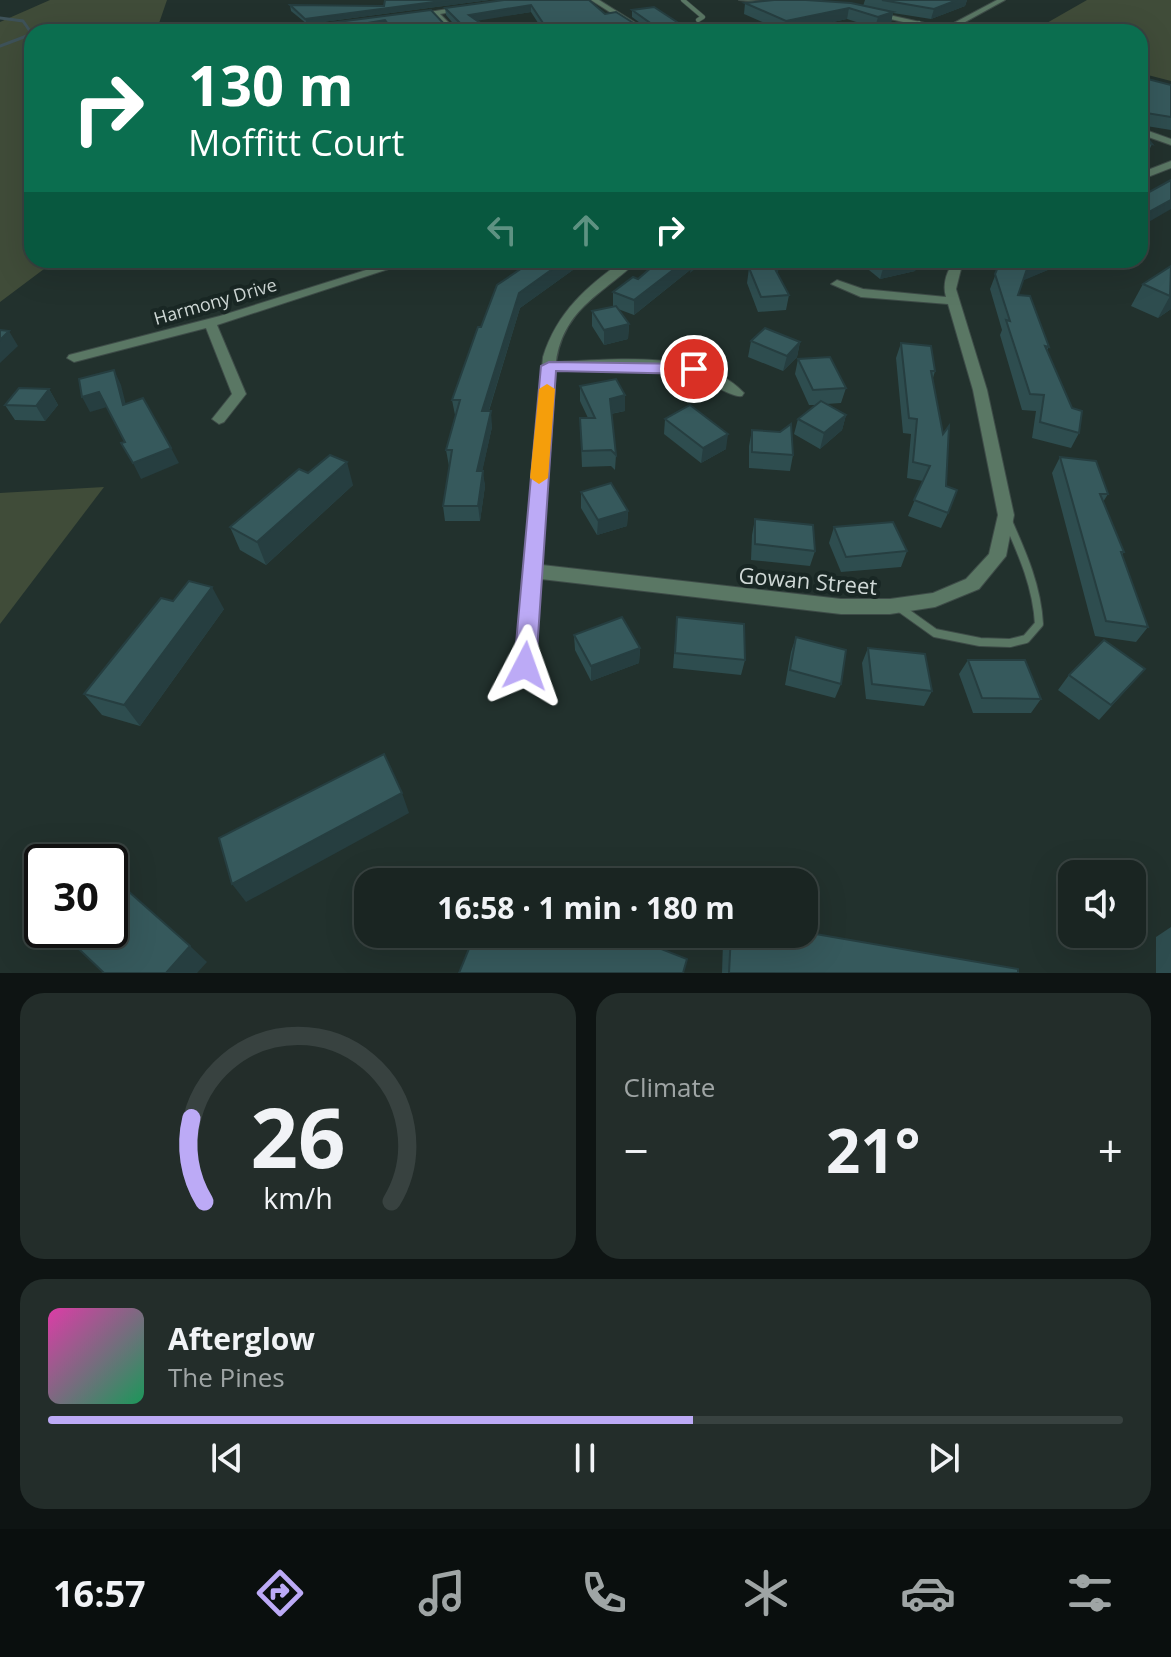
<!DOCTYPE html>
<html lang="en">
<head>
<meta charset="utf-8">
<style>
	:root { --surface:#1a2522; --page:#232d2a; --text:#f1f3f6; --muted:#9fa5a5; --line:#384240; --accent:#bcaaf6 }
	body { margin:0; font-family:"Open Sans",sans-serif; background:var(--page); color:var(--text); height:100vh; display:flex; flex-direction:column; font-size:30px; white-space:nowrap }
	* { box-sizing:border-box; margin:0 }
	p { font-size:26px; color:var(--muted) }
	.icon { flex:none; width:44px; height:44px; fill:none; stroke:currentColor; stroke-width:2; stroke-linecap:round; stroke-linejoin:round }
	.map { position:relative; height:973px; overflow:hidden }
	.sheet { display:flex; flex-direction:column; gap:20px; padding:20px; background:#0e1413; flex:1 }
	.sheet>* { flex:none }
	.guide { position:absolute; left:24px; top:24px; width:1124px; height:244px; border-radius:24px; box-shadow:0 8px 32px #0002,0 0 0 2px var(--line); background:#0b6e4f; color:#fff; overflow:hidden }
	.buttons { position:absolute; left:1058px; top:860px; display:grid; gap:16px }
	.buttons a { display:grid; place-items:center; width:88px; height:88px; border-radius:16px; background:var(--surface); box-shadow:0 8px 32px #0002,0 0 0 2px var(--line); font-size:40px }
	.speed { position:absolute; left:24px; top:844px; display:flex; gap:16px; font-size:40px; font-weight:700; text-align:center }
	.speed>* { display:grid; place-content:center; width:104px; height:104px; border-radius:50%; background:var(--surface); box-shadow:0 8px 32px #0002,0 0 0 2px var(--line); line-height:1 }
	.speed .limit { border:4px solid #111; border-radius:12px; background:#fff; color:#111 }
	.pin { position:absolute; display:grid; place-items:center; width:68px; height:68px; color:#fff; margin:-34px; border:4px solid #fff; border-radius:50%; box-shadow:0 2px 8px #0007 }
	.me { position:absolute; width:88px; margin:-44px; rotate:4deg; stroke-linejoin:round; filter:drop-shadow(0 0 6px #0008) }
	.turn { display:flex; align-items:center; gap:28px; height:168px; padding:0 32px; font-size:36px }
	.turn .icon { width:104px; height:104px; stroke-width:2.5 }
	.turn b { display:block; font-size:56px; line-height:68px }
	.lanes { display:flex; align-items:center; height:76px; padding:0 32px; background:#0003; justify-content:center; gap:40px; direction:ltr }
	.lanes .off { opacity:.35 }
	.big { font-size:60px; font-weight:700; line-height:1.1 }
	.sheet .card { flex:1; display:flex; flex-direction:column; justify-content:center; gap:12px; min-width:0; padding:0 28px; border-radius:24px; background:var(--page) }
	.sheet .dial { align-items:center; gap:0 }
	.dial svg { height:208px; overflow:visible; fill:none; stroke:var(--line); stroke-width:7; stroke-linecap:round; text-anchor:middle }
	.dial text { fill:var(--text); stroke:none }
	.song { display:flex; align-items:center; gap:24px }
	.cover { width:96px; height:96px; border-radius:12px; background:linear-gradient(135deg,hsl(320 70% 55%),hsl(150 70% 35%)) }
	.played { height:8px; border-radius:4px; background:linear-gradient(90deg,var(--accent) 60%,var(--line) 60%) }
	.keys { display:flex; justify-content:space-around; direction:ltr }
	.heat { display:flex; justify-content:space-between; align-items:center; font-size:44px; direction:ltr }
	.sheet .tiles { flex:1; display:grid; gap:20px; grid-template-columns:1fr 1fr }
	.card:last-child { grid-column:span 2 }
	.trip { position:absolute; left:354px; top:868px; width:464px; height:80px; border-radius:24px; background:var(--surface); box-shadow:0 8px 32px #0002,0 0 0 2px var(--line); font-weight:700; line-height:80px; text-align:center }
	.tab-bar { display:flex; height:128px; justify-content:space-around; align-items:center; background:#0a0f0e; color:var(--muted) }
	.tab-bar .icon { width:56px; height:56px }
	.tab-bar .on { color:var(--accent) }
	.tab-bar b { font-size:36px; color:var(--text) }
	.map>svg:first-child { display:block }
</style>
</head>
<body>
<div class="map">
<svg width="1171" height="973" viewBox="0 0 1171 973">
	<rect width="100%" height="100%" fill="#22312d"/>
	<!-- green -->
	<g fill="#404c39">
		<path d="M 50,0 L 167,0 L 156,32 L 32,32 L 32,260 L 56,260 L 0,302 L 0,22 Z"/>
		<path d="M 1087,0 L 1171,0 L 1171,81 L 1140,73 L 1140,32 L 1031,32 Z"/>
		<path d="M 104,487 L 0,624 L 0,493 Z"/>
	</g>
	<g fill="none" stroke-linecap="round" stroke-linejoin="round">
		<!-- stream -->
		<path stroke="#3e5259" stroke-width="3" d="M 0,18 L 23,21 L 32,34 L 0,46"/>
		<!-- service-far1 casing -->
		<g stroke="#3e4c48" stroke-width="5">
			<g id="service-far1">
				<path d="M 683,0 L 703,17 L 698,20"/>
				<path d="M 895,32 L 919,23"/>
			</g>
		</g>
		<!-- service casing -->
		<g stroke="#3e4c48" stroke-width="10">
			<path id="service" d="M 900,608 L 935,633 L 980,642 L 1010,643 L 1026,639 L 1039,624 C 1037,586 1022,553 1007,519"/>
		</g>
		<!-- minor casing -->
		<g stroke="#3e4c48" stroke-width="2">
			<g id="minor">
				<path d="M 591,0 L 599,0 L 650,32 L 641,32 Z"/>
				<path d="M 997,0 L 1005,0 L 947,32 L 937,32 Z"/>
				<path d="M 466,6 L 468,9 L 440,14 L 458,32 L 450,32 L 433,14 L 414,17 L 411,15 Z"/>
				<path d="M 338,23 L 335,27 L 273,32 L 277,30 Z"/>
				<path d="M 1140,128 L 1171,139 L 1171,145 L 1140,134 Z"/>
				<path d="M 1171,161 L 1171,168 L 1140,180 L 1140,173 Z"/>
				<path d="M 398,260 L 416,260 L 217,325 L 246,394 L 224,422 L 219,424 L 212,419 L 232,394 L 206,328 L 74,362 L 67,358 L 69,355 L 220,316 Z"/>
				<path d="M 624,260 L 638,260 C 604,294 564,307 556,362 C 611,360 704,349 744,393 L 742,396 C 730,398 703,377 686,374 C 643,364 599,368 556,370 L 542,565 L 841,599 L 890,599 L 933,593 L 966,579 L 989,554 L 998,515 L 973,390 L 948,304 L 861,297 L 831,284 L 837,280 L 863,289 L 946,297 C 942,284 947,269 956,260 L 969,260 L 961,269 L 956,289 L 987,390 L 1014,515 L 1006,556 L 979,589 L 935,607 L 890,614 L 841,614 L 541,579 L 535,666 L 532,672 L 525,674 L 518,672 L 515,666 L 543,357 C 557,312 587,286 624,260 Z"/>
			</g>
		</g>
		<!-- tertiary casing -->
		<g stroke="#3e4c48" stroke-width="2">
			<g id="tertiary">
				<path d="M 739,0 L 788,3 L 785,5 Z"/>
				<path d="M 871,11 L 956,30 L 960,32 L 946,32 L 869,14 Z"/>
			</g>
		</g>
		<!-- service-far1 -->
		<use href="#service-far1" stroke="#5a7764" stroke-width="4"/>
		<!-- service -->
		<use href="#service" stroke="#5a7764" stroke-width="8"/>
		<!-- minor -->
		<use href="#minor" fill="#5a7764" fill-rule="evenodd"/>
		<!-- tertiary -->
		<use href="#tertiary" fill="#5a7764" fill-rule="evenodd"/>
	</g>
	<!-- wall -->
	<g fill="#2e4d4f">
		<path d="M 385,0 L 489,0 L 307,24 L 291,11 L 290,5 L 384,6 Z"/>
		<path d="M 504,0 L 605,14 L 640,27 L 647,28 L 632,17 L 632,10 L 683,26 L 683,32 L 544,32 L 531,12 L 477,20 L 489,29 L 489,32 L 390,32 L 386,27 L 355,32 L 315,32 L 314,25 L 431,10 L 447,27 L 457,28 L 446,15 L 445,8 Z"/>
		<path d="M 865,0 L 967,0 L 965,6 L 931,19 L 893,13 L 891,23 L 875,28 L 847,19 L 785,32 L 744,14 L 745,3 L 863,6 Z"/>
		<path d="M 1140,77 L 1171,85 L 1171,130 L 1140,125 Z"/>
		<path d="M 1140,129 L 1152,144 L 1146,157 L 1140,155 Z"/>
		<path d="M 783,260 L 777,273 L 789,295 L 786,310 L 758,312 L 747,283 L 749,268 Z"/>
		<path d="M 866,260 L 919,260 L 915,271 L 880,279 L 864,266 Z"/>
		<path d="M 1001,260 L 1058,260 L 1055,267 L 1023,280 L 1018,295 L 1049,347 L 1047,350 L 1079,433 L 1071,448 L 1032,438 L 1036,411 L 1022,410 L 1000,335 L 1002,330 L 990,289 Z"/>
		<path d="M 1171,266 L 1171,309 L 1158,318 L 1131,306 L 1143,284 Z"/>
		<path d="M 577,267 L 520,308 L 489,411 L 492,427 L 482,471 L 485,486 L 480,521 L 445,521 L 443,506 L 450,466 L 449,466 L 446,450 L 456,415 L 455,415 L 452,400 L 481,327 Z"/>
		<path d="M 690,270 L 634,315 L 618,309 L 629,324 L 628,339 L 604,345 L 592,326 L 592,311 L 613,307 L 613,292 L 638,279 Z"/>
		<path d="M 751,341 L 800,342 L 797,357 L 783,371 L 748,357 Z"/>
		<path d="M 901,343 L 935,371 L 933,378 L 946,486 L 948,513 L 941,528 L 908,516 L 923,481 L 907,478 L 911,434 L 903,433 L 896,358 Z"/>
		<path d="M 798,359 L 846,388 L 841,403 L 826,404 L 846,415 L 842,430 L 820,449 L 794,434 L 798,419 L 816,405 L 809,405 L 795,374 Z"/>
		<path d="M 580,386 L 625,411 L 611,414 L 616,455 L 615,470 L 611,466 L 582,467 L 580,418 L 588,418 L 580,401 Z"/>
		<path d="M 49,389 L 58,405 L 45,421 L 15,420 L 5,405 Z"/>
		<path d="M 665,419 L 726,449 L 701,463 L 664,434 Z"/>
		<path d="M 752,430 L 793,455 L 790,471 L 749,468 L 749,446 Z"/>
		<path d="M 1060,457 L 1108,494 L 1103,502 L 1124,552 L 1122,555 L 1148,627 L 1136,642 L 1095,636 L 1052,473 Z"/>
		<path d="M 308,473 L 353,485 L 266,565 L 240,550 L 230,527 Z"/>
		<path d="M 581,492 L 628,511 L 627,526 L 597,535 L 581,508 Z"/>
		<path d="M 755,519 L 815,551 L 810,566 L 751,560 L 752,535 Z"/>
		<path d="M 834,527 L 907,551 L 901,567 L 841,572 L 829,543 Z"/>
		<path d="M 173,601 L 224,609 L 140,726 L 102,715 L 84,694 Z"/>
		<path d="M 677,617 L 745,660 L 741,675 L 673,668 Z"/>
		<path d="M 574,635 L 640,648 L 639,663 L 591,681 L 575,650 Z"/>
		<path d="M 796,637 L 841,684 L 835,698 L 785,685 L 791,652 Z"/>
		<path d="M 868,648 L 932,691 L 924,706 L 866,699 L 862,663 Z"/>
		<path d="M 968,660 L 1041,699 L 1031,713 L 973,713 L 959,674 Z"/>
		<path d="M 1145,669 L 1099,720 L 1058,690 L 1069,675 Z"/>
		<path d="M 1171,927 L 1171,973 L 1156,973 L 1156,937 Z"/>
		<path d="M 726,934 L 804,934 L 1018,973 L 722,973 L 723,941 Z"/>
	</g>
	<!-- shaded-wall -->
	<g fill="#263e40">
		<path d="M 449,0 L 489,0 L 307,24 L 305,19 Z"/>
		<path d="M 957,0 L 967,0 L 965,6 L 931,19 L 934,9 Z"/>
		<path d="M 531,5 L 531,12 L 470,22 L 469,15 Z"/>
		<path d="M 849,8 L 847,19 L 785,32 L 786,21 Z"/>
		<path d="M 893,12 L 891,23 L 875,28 L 878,17 Z"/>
		<path d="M 385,20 L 386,27 L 355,32 L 320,32 L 320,31 Z"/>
		<path d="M 683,26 L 683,32 L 650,32 Z"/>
		<path d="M 1171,200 L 1171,209 L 1140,227 L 1140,217 Z"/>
		<path d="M 565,260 L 577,260 L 577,267 L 520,308 L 484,426 L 482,411 L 519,293 Z"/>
		<path d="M 686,260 L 691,260 L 690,270 L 634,315 L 634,300 Z"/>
		<path d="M 692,260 L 706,260 L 690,273 Z"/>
		<path d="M 779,260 L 783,260 L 772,283 L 775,269 Z"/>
		<path d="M 904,260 L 919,260 L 915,271 L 880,279 L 884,265 Z"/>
		<path d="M 1043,260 L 1058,260 L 1055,267 L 1022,281 L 1028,266 Z"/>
		<path d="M 1171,295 L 1171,309 L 1158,318 L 1170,296 Z"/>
		<path d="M 629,324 L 628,339 L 604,345 L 604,330 Z"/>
		<path d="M 9,331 L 18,346 L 0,363 L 0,340 Z"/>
		<path d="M 800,342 L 797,357 L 783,371 L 787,356 Z"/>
		<path d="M 114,370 L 121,385 L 130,421 L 123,405 Z"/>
		<path d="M 49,389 L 58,405 L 45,421 L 36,406 Z"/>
		<path d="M 99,392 L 107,407 L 90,412 L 82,397 Z"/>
		<path d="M 625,395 L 625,411 L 609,414 L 610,399 Z"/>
		<path d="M 491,411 L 492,427 L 479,486 L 477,471 Z"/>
		<path d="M 846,415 L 842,430 L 820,449 L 824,433 Z"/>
		<path d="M 728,434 L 726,449 L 701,463 L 703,448 Z"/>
		<path d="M 171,448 L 179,463 L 141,479 L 133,463 Z"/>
		<path d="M 347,462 L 353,485 L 266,565 L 257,542 Z"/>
		<path d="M 483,471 L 485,486 L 480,521 L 478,506 Z"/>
		<path d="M 628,511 L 627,526 L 597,535 L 598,520 Z"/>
		<path d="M 212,587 L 224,609 L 140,726 L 124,705 Z"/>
		<path d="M 640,648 L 639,663 L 591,681 L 591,666 Z"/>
		<path d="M 402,793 L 409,813 L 246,902 L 232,884 Z"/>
		<path d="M 190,946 L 207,962 L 197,973 L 166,973 Z"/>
	</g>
	<!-- building -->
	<g fill="#36595c" stroke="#263e40" stroke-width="2">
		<path d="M 385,0 L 449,0 L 305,19 L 290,5 L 384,6 Z"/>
		<path d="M 504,0 L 589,0 L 605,14 L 616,12 L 640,27 L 650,28 L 653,25 L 632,10 L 654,7 L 683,26 L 650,32 L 549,32 L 531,5 L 469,15 L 489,29 L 481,32 L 394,32 L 385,20 L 320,31 L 314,25 L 431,10 L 447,27 L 457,28 L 460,23 L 445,8 Z"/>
		<path d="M 774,0 L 806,0 L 851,3 L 893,12 L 878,17 L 849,8 L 786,21 L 745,3 Z"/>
		<path d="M 882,0 L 957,0 L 934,9 Z"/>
		<path d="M 1140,77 L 1171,85 L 1171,117 L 1140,112 Z"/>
		<path d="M 1140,129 L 1152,144 L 1145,142 L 1140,144 Z"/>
		<path d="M 1171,180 L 1171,200 L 1140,217 L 1140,197 Z"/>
		<path d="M 534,260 L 565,260 L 519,293 L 482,411 L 491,411 L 477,471 L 483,471 L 478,506 L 443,506 L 452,450 L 446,450 L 460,400 L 452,400 L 478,327 L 481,327 L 497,285 Z"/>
		<path d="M 660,260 L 686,260 L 634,300 L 613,292 L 633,277 L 638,279 Z"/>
		<path d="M 754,260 L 779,260 L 775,269 L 789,295 L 761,297 L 749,268 Z"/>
		<path d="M 879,260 L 904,260 L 884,265 Z"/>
		<path d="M 1001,260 L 1043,260 L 1028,266 L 1018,295 L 1030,296 L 1049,347 L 1045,346 L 1072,408 L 1082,411 L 1079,433 L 1040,422 L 1044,395 L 1030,394 L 1006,320 L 1010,321 L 995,274 Z"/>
		<path d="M 1171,266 L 1170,296 L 1143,284 Z"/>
		<path d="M 616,306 L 629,324 L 604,330 L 592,311 Z"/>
		<path d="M 765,328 L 800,342 L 787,356 L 751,341 Z"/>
		<path d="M 0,330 L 9,331 L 0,340 Z"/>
		<path d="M 901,343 L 931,346 L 935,371 L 931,371 L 943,434 L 949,426 L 946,486 L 957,490 L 948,513 L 914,500 L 930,466 L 913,462 L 917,419 L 909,418 Z"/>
		<path d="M 830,357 L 846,388 L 813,390 L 798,359 Z"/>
		<path d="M 114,370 L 123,405 L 143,398 L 171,448 L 133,463 L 121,443 L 125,442 L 99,392 L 82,397 L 79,379 Z"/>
		<path d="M 616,379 L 625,395 L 610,399 L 616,455 L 611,450 L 582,451 L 580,418 L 595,418 L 580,386 Z"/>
		<path d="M 19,388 L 49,389 L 36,406 L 5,405 Z"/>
		<path d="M 821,401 L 846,415 L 824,433 L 798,419 Z"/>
		<path d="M 690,405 L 728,434 L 703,448 L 665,419 Z"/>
		<path d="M 791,424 L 793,455 L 752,452 L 752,430 L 780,432 Z"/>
		<path d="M 330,455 L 347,462 L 257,542 L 230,527 L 299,469 L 308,473 Z"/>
		<path d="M 1060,457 L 1096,461 L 1108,494 L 1100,494 L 1124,552 L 1121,552 L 1148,627 L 1106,621 Z"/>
		<path d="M 611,483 L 628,511 L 598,520 L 581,492 Z"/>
		<path d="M 755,519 L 813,525 L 815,551 L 755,544 Z"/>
		<path d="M 893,522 L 907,551 L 846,557 L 834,527 Z"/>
		<path d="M 189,581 L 212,587 L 124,705 L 84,694 L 161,598 L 173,601 Z"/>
		<path d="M 622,617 L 640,648 L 591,666 L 574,635 Z"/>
		<path d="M 677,617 L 744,624 L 745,660 L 675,653 Z"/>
		<path d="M 796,637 L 846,650 L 841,684 L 790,670 Z"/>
		<path d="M 1104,640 L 1145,669 L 1111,705 L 1069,675 Z"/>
		<path d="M 868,648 L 925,654 L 932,691 L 872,684 Z"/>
		<path d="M 968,660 L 1025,660 L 1041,699 L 982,698 Z"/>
		<path d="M 384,754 L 402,793 L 232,884 L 219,838 Z"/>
		<path d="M 80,849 L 95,862 L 66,862 Z"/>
		<path d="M 110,875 L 190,946 L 166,973 L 104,973 L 59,930 L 110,930 Z"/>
		<path d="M 500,876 L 517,882 L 498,882 Z"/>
		<path d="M 42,885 L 42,914 L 27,899 Z"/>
		<path d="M 804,932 L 1018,969 L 1018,973 L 729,973 L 731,934 L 804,934 Z"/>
		<path d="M 475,934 L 623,934 L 687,959 L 683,973 L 459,973 Z"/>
	</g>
	<!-- route -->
	<path fill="#bcaaf6" stroke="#7a6ea0" stroke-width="2" d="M 549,362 L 694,364 L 702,369 L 694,374 L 556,371 L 536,666 L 533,673 L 525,675 L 517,673 L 514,666 L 541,366 Z"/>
	<!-- slow -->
	<path fill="#f59e0b" d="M 547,384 L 555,389 L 548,478 L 539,484 L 530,478 L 539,389 Z"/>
	<g text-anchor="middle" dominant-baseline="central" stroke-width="8" stroke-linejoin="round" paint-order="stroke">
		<!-- far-street labels -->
		<g font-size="18" fill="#cfd8d6" stroke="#192724">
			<text transform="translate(215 301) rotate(-16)">Harmony Drive</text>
		</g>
		<!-- street labels -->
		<g font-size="22" fill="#cfd8d6" stroke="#192724">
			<text transform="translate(808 580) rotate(5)">Gowan Street</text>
		</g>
	</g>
</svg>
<div class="buttons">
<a><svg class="icon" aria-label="sound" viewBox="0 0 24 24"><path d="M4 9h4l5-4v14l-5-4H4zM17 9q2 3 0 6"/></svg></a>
</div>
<div class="speed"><div class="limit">30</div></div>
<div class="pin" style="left:694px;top:369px;background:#d93025"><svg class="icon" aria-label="arrive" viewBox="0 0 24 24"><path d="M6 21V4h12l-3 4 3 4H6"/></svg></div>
<svg class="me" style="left:525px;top:666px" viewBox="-20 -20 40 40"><path d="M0-17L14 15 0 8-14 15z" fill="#bcaaf6" stroke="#fff" stroke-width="4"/></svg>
<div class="trip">16:58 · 1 min · 180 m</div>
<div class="guide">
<div class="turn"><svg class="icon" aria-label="right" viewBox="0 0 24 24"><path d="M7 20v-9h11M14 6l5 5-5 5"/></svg><div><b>130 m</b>Moffitt Court</div></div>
<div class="lanes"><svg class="icon off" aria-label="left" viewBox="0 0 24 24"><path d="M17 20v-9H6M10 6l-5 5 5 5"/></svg><svg class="icon off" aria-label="ahead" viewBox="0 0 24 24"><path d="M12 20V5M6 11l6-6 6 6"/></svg><svg class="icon" aria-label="right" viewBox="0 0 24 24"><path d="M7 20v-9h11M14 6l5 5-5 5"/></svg></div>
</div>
</div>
<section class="sheet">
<div class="tiles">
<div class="card dial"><svg viewBox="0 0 100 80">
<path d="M14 69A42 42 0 1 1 86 69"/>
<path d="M14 69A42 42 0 0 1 9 37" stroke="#bcaaf6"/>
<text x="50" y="56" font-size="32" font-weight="700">26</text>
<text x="50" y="72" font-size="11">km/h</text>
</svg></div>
<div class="card"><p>Climate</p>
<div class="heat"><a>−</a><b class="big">21°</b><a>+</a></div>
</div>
<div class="card">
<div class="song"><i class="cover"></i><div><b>Afterglow</b><p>The Pines</p></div></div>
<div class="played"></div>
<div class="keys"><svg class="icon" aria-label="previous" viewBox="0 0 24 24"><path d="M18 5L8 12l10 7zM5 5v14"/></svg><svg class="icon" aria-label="pause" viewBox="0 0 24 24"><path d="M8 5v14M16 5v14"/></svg><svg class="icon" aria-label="next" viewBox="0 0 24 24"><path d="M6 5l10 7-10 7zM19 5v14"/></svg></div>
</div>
</div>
</section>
<nav class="tab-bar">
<b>16:57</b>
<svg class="icon on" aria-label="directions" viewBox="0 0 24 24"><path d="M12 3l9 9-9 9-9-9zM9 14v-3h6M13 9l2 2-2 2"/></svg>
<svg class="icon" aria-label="music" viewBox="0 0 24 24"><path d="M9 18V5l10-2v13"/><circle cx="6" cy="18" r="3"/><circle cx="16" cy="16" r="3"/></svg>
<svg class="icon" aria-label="phone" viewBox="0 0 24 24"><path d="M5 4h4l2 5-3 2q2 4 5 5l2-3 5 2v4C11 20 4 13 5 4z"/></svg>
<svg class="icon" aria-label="climate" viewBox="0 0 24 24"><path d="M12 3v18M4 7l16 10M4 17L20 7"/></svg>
<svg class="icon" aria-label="car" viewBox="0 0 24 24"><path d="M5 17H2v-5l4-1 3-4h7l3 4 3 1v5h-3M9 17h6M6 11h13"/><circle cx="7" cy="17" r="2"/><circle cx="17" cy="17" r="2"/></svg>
<svg class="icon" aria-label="filters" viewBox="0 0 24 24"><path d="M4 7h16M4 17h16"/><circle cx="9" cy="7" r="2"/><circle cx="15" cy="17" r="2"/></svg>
</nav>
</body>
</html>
